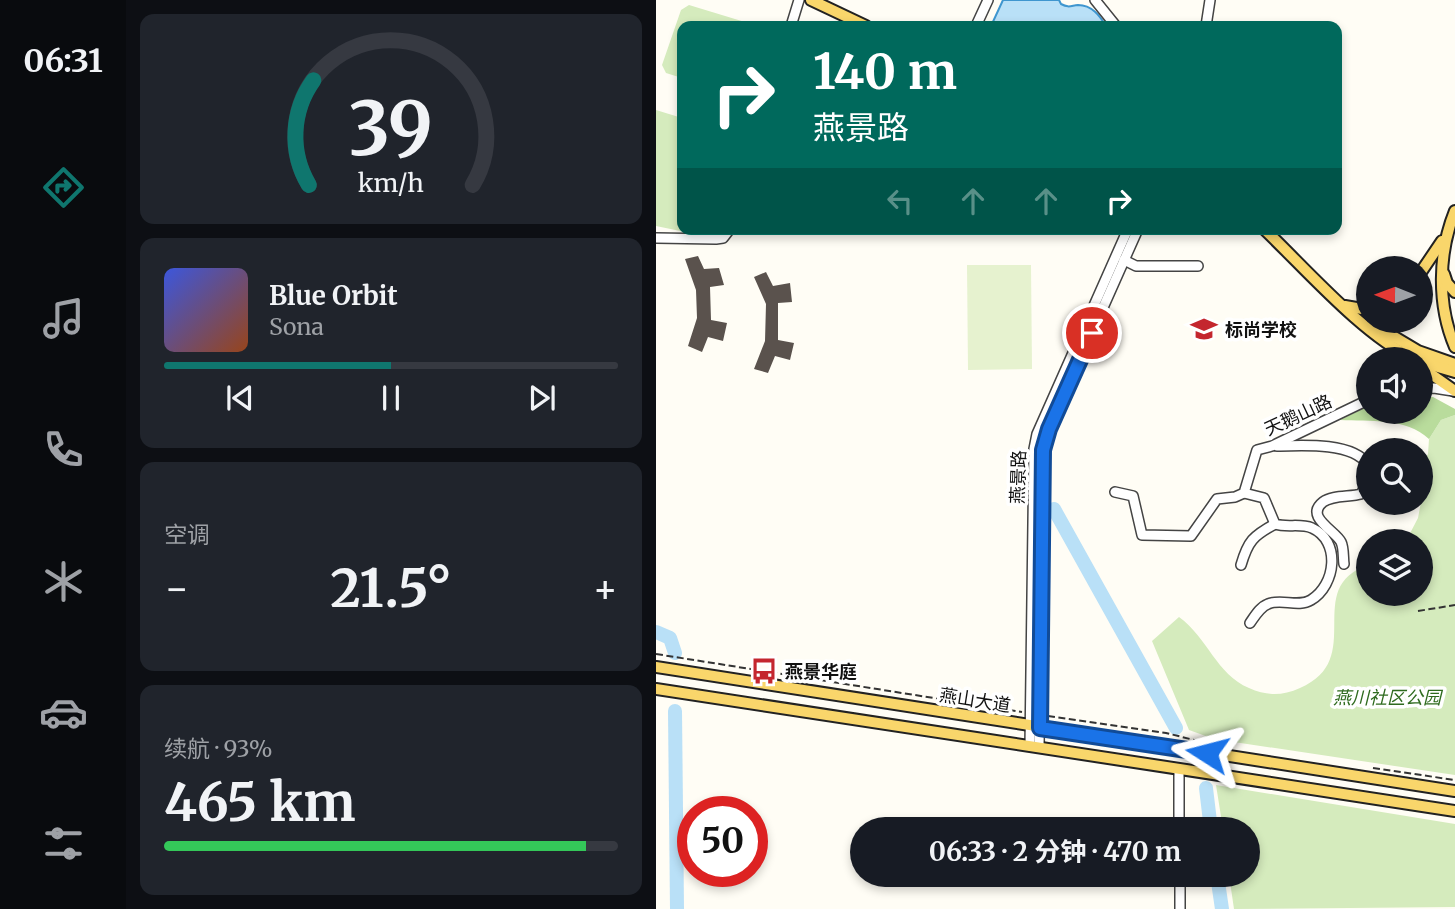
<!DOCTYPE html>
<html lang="zh">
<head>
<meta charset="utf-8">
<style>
	:root { --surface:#171b24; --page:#20242c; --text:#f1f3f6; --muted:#9ea1a6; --line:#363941; --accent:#0f766e }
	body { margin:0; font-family:Merriweather,"Noto Sans SC",serif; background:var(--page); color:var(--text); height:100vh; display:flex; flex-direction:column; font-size:26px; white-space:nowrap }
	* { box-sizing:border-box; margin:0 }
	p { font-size:23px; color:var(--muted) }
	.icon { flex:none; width:38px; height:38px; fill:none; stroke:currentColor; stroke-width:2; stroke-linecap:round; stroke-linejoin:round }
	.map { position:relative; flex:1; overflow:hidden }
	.side { display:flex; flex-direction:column; gap:14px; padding:14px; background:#0d0f14; width:530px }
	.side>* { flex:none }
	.hud { position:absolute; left:21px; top:21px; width:665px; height:214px; border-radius:14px; box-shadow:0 4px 10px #0003; background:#00695c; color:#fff; overflow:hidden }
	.needle { width:46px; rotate:271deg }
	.buttons { position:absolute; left:700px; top:256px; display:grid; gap:14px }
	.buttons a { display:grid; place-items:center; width:77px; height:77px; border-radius:50%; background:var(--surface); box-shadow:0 4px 10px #0003; font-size:35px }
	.speed { position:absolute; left:21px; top:796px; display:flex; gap:14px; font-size:35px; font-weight:700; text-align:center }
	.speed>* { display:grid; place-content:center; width:91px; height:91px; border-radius:50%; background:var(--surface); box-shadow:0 4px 10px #0003; line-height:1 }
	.speed .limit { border:10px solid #d22; background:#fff; color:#111 }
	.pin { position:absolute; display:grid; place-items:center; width:60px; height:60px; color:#fff; margin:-30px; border:4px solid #fff; border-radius:50%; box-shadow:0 2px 7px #0007 }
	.me { position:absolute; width:77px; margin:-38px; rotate:279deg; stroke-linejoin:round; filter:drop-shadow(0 0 5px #0008) }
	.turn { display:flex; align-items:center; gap:24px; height:147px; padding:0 21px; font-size:32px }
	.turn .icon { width:91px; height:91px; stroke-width:2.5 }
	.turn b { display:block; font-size:49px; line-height:60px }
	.lanes { display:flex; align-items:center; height:66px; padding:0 21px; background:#0003; justify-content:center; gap:35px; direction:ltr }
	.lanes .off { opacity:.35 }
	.big { font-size:52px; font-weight:700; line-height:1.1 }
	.side .widget { flex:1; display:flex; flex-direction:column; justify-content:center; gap:10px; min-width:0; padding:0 24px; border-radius:14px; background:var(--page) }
	.side .dial { align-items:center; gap:0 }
	.dial svg { height:182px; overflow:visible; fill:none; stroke:var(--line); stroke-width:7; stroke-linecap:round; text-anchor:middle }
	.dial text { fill:var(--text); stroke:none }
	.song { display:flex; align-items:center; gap:21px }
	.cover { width:84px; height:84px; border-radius:10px; background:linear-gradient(135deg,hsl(230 70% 55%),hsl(20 70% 35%)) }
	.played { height:7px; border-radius:4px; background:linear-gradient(90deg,var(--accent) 50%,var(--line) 50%) }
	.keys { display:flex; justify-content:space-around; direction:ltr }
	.heat { display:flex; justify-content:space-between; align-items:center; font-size:38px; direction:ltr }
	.charge { height:10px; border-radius:5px; background:linear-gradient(90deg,#34c759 93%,var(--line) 0) }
	.trip { position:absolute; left:194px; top:817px; width:410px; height:70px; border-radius:35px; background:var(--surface); box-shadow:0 4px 10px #0003; font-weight:700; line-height:70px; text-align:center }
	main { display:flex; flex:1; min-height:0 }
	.tab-bar { display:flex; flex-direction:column; width:126px; justify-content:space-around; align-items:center; background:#090b0e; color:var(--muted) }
	.tab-bar .icon { width:49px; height:49px }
	.tab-bar .on { color:var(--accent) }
	.tab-bar b { font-size:32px; color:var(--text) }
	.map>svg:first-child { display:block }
</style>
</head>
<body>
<main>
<nav class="tab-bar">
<b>06:31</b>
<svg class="icon on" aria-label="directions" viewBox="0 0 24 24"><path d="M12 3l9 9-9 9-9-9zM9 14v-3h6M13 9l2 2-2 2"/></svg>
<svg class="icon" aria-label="music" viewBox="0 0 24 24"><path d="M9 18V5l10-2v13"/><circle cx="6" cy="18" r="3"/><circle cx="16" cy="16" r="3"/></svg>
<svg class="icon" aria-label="phone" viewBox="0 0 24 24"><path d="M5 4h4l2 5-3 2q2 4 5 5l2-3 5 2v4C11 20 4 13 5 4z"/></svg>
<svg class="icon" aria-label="climate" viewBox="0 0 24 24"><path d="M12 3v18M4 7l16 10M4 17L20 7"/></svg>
<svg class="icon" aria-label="car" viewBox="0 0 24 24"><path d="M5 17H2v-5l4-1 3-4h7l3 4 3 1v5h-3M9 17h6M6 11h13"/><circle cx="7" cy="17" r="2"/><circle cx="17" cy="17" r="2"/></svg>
<svg class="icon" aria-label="filters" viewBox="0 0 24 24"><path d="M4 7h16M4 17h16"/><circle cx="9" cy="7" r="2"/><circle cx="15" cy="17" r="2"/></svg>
</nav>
<section class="side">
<div class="widget dial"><svg viewBox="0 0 100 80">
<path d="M14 69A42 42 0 1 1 86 69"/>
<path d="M14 69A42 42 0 0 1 16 23" stroke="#0f766e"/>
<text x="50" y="56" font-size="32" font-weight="700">39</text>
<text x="50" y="72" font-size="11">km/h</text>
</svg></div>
<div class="widget">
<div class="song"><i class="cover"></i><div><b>Blue Orbit</b><p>Sona</p></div></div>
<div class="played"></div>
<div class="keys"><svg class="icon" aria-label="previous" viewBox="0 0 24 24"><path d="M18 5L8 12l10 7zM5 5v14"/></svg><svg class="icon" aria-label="pause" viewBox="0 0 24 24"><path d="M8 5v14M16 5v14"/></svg><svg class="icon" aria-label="next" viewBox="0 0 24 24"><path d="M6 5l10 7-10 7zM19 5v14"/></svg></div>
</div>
<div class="widget"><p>空调</p>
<div class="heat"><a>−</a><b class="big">21.5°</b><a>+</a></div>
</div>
<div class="widget"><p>续航 · 93%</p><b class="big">465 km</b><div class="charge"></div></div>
</section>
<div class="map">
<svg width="799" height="909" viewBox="0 0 799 909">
	<rect width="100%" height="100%" fill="#fffdf5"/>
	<!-- green -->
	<g fill="#d5ebbd">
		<path d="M 33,5 L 102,26 L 26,26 L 26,78 L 10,73 L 6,65 L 25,10 Z"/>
		<path d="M 0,110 L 26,118 L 26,229 L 70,229 L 69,233 L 58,238 L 0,226 Z"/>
		<path d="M 799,415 L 799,775 L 558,739 L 533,730 L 496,641 L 523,617 C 552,638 560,674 593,688 C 611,696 626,696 644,688 C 712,659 645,588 712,565 L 712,593 L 765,593 L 765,541 L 750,541 L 762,518 L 765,502 L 765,467 L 772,454 L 773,439 L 785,420 Z"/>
		<path d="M 560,785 L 799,824 L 799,907 L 578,909 L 573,875 L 592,875 L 592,830 L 567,829 Z"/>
	</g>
	<!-- forest -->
	<path fill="#b9dc9c" d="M 765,397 L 777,397 L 799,409 L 799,415 L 785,420 L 773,439 C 750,417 713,422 684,420 L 712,406 L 712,411 L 765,411 Z"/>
	<!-- pitch -->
	<path fill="#e6f2cf" d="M 311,265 L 375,265 L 376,369 L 312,370 Z"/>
	<!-- water -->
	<path fill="#b9e0f7" stroke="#3f96cf" stroke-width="2" d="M 347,0 L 403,0 L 405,4 C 413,8 414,6 422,5 C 436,5 444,16 450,26 L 335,26 Z"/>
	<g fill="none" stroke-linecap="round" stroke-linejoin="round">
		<!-- river -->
		<g stroke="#b9e0f7" stroke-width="14">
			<path d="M 398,509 L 520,728"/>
			<path d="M 0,632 L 14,638 L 19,653"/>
			<path d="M 19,711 L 21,909"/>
			<path d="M 550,788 L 555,830"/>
			<path d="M 561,875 L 566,909"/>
		</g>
	</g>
	<!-- building -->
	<g fill="#5a524d">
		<path d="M 42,256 L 48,269 L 63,268 L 68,285 L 54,287 L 55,320 L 71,323 L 67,341 L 52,337 L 46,352 L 32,346 L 41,318 L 40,290 L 29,259 Z"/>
		<path d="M 110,272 L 117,286 L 134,283 L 136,302 L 122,303 L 122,340 L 138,343 L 134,360 L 119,356 L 112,373 L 98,369 L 109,341 L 110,304 L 98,277 Z"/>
	</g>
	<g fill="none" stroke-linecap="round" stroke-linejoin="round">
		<!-- minor casing -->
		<g stroke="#444" stroke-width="12">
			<g id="minor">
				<path d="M 439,0 L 460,26"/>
				<path d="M 135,26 L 143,0"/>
				<path d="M 320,26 L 332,0"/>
				<path d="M 550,26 L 554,0"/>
				<path d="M 0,238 L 60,239 L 67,238 L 74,229"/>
				<path d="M 468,260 L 480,266 L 542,266"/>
				<path d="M 765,389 L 778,388 L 797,391"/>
				<path d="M 621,446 C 646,445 698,442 712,465"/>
				<path d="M 459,492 L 477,496 L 486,535 L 535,536 L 561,499 L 579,497 L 588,493 L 601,450 L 616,446 L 712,400"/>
				<path d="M 588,493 L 608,498 L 619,524 C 631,528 644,523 656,528 C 685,541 680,585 655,600 C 642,608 625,598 612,604 C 604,607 599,616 594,623"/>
				<path d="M 688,564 C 687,558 688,548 685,542 C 680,531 648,517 667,502 C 676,495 694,497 705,494 L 712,481"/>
				<path d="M 585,565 C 592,541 597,536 619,524"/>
				<path d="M 374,746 L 378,449 L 381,434 L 472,229"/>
				<path d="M 383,747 L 387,450 L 393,429 L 482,229"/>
				<path d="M 523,769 L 523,830"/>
				<path d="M 524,875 L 524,909"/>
			</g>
		</g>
		<!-- major casing -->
		<g stroke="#222" stroke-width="14">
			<g id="major">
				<path d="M 155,0 L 210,26"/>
				<path d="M 799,211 C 782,253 781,305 799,347"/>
				<path d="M 608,229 C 650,269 707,335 758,359"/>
				<path d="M 765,272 L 786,241"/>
				<path d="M 788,274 L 791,283 L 799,292"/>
				<path d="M 689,306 L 712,310"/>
				<path d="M 715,323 L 762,351 L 799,364"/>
				<path d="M 765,362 L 799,372"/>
				<path d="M 765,367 L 799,391"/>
				<path d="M 0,667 L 799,791"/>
				<path d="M 0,689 L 799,811"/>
			</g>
		</g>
		<!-- path -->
		<g stroke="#333" stroke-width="2" stroke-dasharray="7 3.5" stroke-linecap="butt">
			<path d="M 762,611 L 799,605"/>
			<path d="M 0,654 L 366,712"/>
			<path d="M 392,716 L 510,733 L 542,741"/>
			<path d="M 717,768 L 799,780"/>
		</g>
		<!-- minor -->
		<use href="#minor" stroke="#fff" stroke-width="9"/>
		<!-- major -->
		<use href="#major" stroke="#f9d66b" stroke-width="10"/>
	</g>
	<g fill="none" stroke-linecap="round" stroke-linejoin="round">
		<!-- route casing -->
		<g stroke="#114b97" stroke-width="18">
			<path id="route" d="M 436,333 L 393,429 L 387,450 L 384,728 L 551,753"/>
		</g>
		<!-- route -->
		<use href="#route" stroke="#1a73e8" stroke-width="12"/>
	</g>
	<!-- icons -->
	<defs>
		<g id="school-bare" transform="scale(2.1)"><path d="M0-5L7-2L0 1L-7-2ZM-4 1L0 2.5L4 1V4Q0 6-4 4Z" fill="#c4262e" stroke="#fff" stroke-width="2.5" paint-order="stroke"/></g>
		<g id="bus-bare" transform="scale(2.1)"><path d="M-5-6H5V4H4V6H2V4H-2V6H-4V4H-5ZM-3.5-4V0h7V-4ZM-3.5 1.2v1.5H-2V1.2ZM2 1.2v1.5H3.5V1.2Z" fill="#c4262e" stroke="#fff" stroke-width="2.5" paint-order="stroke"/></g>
	</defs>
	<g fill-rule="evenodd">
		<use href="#school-bare" x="548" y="329"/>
		<use href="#bus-bare" x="108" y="671"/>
	</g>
	<g text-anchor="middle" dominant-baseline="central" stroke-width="7" stroke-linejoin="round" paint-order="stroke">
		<!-- poi labels -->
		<g font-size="18" font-weight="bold" fill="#111" stroke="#fff" text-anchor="start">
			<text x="569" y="329">标尚学校</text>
			<text x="129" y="671">燕景华庭</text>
		</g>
		<!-- street labels -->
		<g font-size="18" fill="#111" stroke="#fff">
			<text transform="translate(642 415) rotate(-25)">天鹅山路</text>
			<text transform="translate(362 477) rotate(-88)">燕景路</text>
			<text transform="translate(319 700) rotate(9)">燕山大道</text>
		</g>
		<!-- park labels -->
		<g font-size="18" font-style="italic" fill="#2f6b1f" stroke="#fff">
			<text x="731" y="697">燕川社区公园</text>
		</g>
	</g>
</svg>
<div class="buttons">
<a><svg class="needle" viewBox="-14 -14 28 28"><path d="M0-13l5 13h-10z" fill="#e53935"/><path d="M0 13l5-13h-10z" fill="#9ea1a6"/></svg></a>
<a><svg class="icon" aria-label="sound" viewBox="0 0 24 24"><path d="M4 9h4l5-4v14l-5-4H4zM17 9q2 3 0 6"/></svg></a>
<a><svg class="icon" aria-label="search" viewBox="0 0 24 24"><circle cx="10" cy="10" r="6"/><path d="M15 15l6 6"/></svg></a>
<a><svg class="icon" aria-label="layers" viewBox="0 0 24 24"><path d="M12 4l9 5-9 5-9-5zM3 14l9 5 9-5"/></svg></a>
</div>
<div class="speed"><div class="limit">50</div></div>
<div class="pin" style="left:436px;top:333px;background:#d93025"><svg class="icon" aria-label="arrive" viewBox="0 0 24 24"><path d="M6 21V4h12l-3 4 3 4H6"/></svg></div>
<svg class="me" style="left:551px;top:753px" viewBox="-20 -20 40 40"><path d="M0-17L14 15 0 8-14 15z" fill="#1a73e8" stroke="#fff" stroke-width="4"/></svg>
<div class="trip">06:33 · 2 分钟 · 470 m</div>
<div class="hud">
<div class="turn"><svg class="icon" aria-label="right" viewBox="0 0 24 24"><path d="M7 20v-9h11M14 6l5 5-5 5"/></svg><div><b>140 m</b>燕景路</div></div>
<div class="lanes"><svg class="icon off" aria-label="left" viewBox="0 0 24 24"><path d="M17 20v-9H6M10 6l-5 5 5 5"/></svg><svg class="icon off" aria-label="ahead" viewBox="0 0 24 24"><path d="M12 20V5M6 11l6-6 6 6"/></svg><svg class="icon off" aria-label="ahead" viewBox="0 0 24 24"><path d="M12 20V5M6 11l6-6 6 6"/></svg><svg class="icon" aria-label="right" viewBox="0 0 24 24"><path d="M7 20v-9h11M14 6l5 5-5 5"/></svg></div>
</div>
</div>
</main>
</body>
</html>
